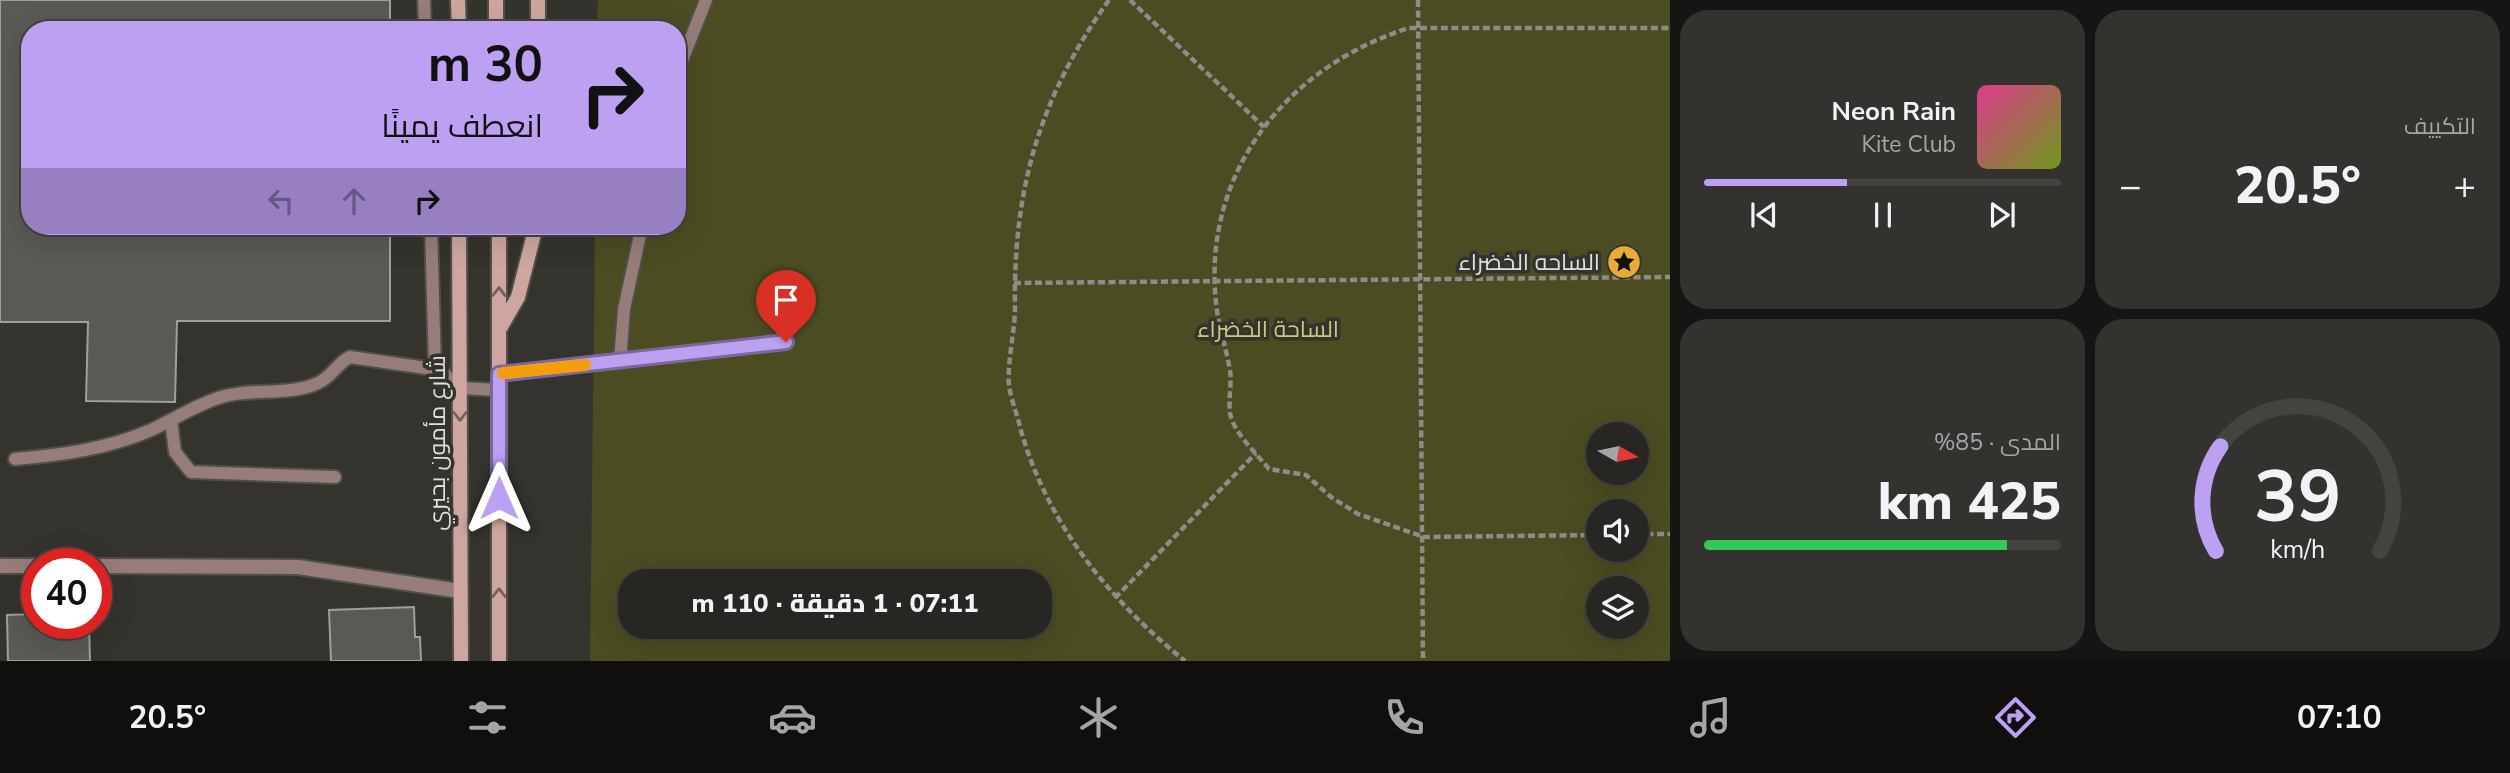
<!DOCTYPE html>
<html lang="ar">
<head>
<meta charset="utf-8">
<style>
	:root { --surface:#272622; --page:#33322f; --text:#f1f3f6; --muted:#a4a5a5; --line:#434340; --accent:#bca0f2 }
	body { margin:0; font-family:"Nunito Sans",Cairo,sans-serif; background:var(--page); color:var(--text); direction:rtl; height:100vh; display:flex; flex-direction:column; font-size:26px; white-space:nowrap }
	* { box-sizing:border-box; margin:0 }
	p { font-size:23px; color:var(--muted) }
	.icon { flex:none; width:38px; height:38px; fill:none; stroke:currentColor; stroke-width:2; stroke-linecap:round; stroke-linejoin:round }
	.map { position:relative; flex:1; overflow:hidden; direction:ltr }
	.details { display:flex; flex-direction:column; gap:10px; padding:10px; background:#151513; width:840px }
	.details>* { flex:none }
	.banner { position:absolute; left:21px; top:21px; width:665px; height:214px; border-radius:28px; box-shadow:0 7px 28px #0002,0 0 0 2px var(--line); direction:rtl; background:#bca0f2; color:#111; overflow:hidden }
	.needle { width:46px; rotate:99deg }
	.tools { position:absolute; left:1586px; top:422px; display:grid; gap:14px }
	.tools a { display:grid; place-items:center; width:63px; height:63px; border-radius:50%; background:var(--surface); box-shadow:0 7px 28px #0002,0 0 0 2px var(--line); font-size:35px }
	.speed { position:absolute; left:21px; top:548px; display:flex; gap:14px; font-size:35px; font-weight:700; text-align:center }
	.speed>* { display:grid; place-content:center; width:91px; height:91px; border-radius:50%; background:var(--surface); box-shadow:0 7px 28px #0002,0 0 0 2px var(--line); line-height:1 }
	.speed .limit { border:10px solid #d22; background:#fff; color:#111 }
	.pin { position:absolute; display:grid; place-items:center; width:60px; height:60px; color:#fff; margin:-72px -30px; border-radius:50% 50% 50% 0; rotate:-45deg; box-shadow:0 0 7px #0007 }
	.pin .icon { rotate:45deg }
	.me { position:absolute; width:77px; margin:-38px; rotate:0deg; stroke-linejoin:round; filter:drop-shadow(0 0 5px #0008) }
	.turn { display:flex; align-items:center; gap:24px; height:147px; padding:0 28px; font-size:32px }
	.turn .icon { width:91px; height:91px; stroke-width:2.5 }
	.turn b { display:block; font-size:49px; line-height:60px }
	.lanes { display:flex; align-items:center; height:66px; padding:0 28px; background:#0003; justify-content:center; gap:35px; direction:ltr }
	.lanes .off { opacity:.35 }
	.big { font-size:52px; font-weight:800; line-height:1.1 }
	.details .widget { flex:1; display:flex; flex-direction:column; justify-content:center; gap:10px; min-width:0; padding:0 24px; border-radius:28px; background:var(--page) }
	.details .dial { align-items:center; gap:0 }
	.dial svg { height:182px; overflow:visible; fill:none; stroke:var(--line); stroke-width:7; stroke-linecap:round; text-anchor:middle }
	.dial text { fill:var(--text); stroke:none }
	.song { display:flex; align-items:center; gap:21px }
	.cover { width:84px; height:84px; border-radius:10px; background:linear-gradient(135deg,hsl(330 70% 55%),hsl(80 70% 35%)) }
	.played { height:7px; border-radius:4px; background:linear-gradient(90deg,var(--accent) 40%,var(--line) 40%) }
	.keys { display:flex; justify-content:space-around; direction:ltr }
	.heat { display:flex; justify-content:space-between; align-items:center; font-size:38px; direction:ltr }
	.charge { height:10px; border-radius:5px; background:linear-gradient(90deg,#34c759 85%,var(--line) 0) }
	.details .tiles { flex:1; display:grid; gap:10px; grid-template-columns:repeat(2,1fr) }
	.trip { position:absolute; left:618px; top:569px; width:434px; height:70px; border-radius:28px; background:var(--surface); box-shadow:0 7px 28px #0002,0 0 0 2px var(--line); font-weight:800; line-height:70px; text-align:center; direction:rtl }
	.dock { display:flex; height:112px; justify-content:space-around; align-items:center; background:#100f0e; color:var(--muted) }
	.dock .icon { width:49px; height:49px }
	.dock .selected { color:var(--accent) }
	.dock b { font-size:32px; color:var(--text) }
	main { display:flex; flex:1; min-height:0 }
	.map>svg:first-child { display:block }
</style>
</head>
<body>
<main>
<section class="details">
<div class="tiles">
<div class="widget"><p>التكييف</p>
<div class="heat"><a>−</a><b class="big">20.5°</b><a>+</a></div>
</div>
<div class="widget">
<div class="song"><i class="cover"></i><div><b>Neon Rain</b><p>Kite Club</p></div></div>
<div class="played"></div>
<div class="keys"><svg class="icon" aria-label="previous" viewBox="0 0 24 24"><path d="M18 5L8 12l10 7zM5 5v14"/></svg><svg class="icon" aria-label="pause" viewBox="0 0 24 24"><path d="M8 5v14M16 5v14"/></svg><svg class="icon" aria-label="next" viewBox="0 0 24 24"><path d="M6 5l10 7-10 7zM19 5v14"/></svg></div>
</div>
<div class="widget dial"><svg viewBox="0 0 100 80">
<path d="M14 69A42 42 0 1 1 86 69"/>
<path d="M14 69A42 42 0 0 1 16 23" stroke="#bca0f2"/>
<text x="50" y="56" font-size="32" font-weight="700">39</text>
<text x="50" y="72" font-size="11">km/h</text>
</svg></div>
<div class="widget"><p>المدى · 85%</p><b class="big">425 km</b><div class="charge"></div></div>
</div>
</section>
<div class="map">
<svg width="1670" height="661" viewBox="0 0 1670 661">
	<rect width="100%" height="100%" fill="#34332e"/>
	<!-- green -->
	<path fill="#4b4c21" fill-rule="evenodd" d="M 598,0 L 1670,0 L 1670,661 L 590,661 L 595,226 L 677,226 L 677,30 L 597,30 ZM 1598,434 L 1636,434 L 1636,472 L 1598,472 ZM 1598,511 L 1636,511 L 1636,550 L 1598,550 ZM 630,581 L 1040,581 L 1040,626 L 630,626 ZM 1598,588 L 1636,588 L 1636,626 L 1598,626 Z"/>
	<!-- building -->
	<g fill="#5a5954" stroke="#a09f99" stroke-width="2">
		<path d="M 0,0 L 390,0 L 390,30 L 30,30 L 30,226 L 390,226 L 390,321 L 177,321 L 175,402 L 86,401 L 88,322 L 0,322 Z"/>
		<path d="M 414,607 L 415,637 L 420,637 L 421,661 L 331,661 L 329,610 Z"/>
		<path d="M 37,614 L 37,623 L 89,623 L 90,661 L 8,661 L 7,615 Z"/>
	</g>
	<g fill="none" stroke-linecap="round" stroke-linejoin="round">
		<!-- lane casing -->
		<g stroke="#504f4a" stroke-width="16">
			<g id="lane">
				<path d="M 424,0 L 425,30"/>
				<path d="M 677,73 L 706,0"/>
				<path d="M 431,226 L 435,369"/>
				<path d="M 620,362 L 624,309 L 642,226"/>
				<path d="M 498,374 L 786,342"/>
				<path d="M 171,420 L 175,452 L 191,472 L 335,477"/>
				<path d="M 15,459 C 61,455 108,449 151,430 C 173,420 194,406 218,398 C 250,387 288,397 318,383 C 332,377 337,363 350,357 L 440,370 L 460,388 L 498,390"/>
			</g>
		</g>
		<!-- street casing -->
		<g stroke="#504f4a" stroke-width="18">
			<g id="street">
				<path d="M 0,566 L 37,566"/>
				<path d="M 96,566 L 298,567 L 460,591"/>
			</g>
		</g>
		<!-- secondary casing -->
		<g stroke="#504f4a" stroke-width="18">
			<g id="secondary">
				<path d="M 458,0 L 459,30"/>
				<path d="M 496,0 L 496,30"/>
				<path d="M 538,0 L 538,30"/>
				<path d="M 459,226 L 461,661"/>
				<path d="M 499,226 L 499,661"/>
				<path d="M 499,330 L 518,297 L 536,226"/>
			</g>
		</g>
		<!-- path -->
		<g stroke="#8d8c88" stroke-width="4.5" stroke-dasharray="7 3.5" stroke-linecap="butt">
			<path d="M 1109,0 C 1040,96 1013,189 1015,307 C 1015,333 1007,360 1009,386 C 1011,399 1017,414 1020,427 C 1046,522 1109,600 1185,661"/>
			<path d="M 1130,0 L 1264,127"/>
			<path d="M 1418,0 L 1423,661"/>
			<path d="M 1014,283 L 1670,277"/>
			<path d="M 1636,534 L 1670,534"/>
			<path d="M 1598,535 L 1424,537 L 1358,514 L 1331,497 L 1306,475 L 1269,469 C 1257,454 1233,432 1230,413 C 1228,397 1233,380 1229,365 C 1225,344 1218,324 1216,303 C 1202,171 1288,66 1409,28 L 1670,28"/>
			<path d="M 1115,598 L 1256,453"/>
		</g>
		<!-- lane -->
		<use href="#lane" stroke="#967d79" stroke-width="12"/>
		<!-- street -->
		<use href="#street" stroke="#967d79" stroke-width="14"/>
		<!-- secondary -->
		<use href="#secondary" stroke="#cea69f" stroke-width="14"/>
	</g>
	<!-- one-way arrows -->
	<defs><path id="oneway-chevron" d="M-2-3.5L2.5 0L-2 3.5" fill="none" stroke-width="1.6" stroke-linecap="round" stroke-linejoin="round" transform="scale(1.75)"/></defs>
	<g stroke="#72615b">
		<use href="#oneway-chevron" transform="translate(499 292) rotate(-89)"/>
		<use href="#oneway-chevron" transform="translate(460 416) rotate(90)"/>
		<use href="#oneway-chevron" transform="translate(499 593) rotate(-90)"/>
	</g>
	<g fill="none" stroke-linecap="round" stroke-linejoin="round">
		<!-- route casing -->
		<g stroke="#7a689d" stroke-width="18">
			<path id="route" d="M 499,498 L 499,374 L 786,342"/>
		</g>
		<!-- route -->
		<use href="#route" stroke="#bca0f2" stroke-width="12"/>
		<!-- slow -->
		<path stroke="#f59e0b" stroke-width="12" d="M 503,373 L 585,365"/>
	</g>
	<!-- icons -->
	<defs>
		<g id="sight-disc" transform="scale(1.75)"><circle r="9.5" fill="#e9ab38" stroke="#34332e"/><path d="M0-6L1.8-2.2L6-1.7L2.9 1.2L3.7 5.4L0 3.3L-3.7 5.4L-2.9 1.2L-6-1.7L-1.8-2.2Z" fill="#111"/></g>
	</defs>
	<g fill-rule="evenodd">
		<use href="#sight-disc" x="1624" y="262"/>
	</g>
	<g text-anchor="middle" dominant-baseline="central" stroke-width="7" stroke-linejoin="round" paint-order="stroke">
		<!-- poi labels -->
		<g font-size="23" fill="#e0dfdc" stroke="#34332e" text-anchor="end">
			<text x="1600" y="262">الساحه الخضراء</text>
		</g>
		<!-- park labels -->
		<g font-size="23" fill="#c8cb7c" stroke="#34332e">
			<text x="1268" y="329">الساحة الخضراء</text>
		</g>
		<!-- street labels -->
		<g font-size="23" fill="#e0dfdc" stroke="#34332e">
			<text transform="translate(437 443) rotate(-90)">شارع مأمون بحيري</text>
		</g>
	</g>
</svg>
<div class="tools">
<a><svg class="needle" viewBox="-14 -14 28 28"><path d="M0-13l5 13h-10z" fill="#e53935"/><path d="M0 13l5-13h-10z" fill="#a4a5a5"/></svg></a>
<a><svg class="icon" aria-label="sound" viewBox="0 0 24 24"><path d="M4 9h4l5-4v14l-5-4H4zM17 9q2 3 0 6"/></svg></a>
<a><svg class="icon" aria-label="layers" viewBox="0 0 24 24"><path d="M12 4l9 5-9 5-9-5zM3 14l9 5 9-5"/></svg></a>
</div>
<div class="speed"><div class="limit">40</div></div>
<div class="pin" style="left:786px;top:342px;background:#d93025"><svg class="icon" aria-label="arrive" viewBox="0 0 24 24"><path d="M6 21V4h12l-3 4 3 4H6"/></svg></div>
<svg class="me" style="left:499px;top:498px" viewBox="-20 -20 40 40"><path d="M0-17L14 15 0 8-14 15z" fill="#bca0f2" stroke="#fff" stroke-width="4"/></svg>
<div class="trip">07:11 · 1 دقيقة · 110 m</div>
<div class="banner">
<div class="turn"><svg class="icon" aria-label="right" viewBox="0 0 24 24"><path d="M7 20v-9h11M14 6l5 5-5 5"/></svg><div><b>30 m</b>انعطف يمينًا</div></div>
<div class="lanes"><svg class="icon off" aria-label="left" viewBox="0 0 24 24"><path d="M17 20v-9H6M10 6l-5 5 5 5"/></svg><svg class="icon off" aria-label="ahead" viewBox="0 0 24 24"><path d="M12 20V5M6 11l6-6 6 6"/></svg><svg class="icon" aria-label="right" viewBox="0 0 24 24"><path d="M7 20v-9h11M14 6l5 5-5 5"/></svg></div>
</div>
</div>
</main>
<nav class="dock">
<b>07:10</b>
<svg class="icon selected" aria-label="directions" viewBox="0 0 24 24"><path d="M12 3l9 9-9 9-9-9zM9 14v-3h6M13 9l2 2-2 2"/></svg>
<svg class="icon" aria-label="music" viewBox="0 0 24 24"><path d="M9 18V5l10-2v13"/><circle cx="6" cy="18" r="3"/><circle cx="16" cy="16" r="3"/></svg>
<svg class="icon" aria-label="phone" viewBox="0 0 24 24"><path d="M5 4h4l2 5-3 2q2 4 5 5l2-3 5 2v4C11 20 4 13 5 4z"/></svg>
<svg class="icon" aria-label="climate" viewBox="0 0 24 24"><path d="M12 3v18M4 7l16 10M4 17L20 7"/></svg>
<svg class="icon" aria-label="car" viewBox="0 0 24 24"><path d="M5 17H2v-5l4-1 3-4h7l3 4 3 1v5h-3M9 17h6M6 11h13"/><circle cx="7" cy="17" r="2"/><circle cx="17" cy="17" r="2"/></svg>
<svg class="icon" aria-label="filters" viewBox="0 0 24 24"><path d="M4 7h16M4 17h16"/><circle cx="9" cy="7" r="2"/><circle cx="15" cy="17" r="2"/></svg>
<b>20.5°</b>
</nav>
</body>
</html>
